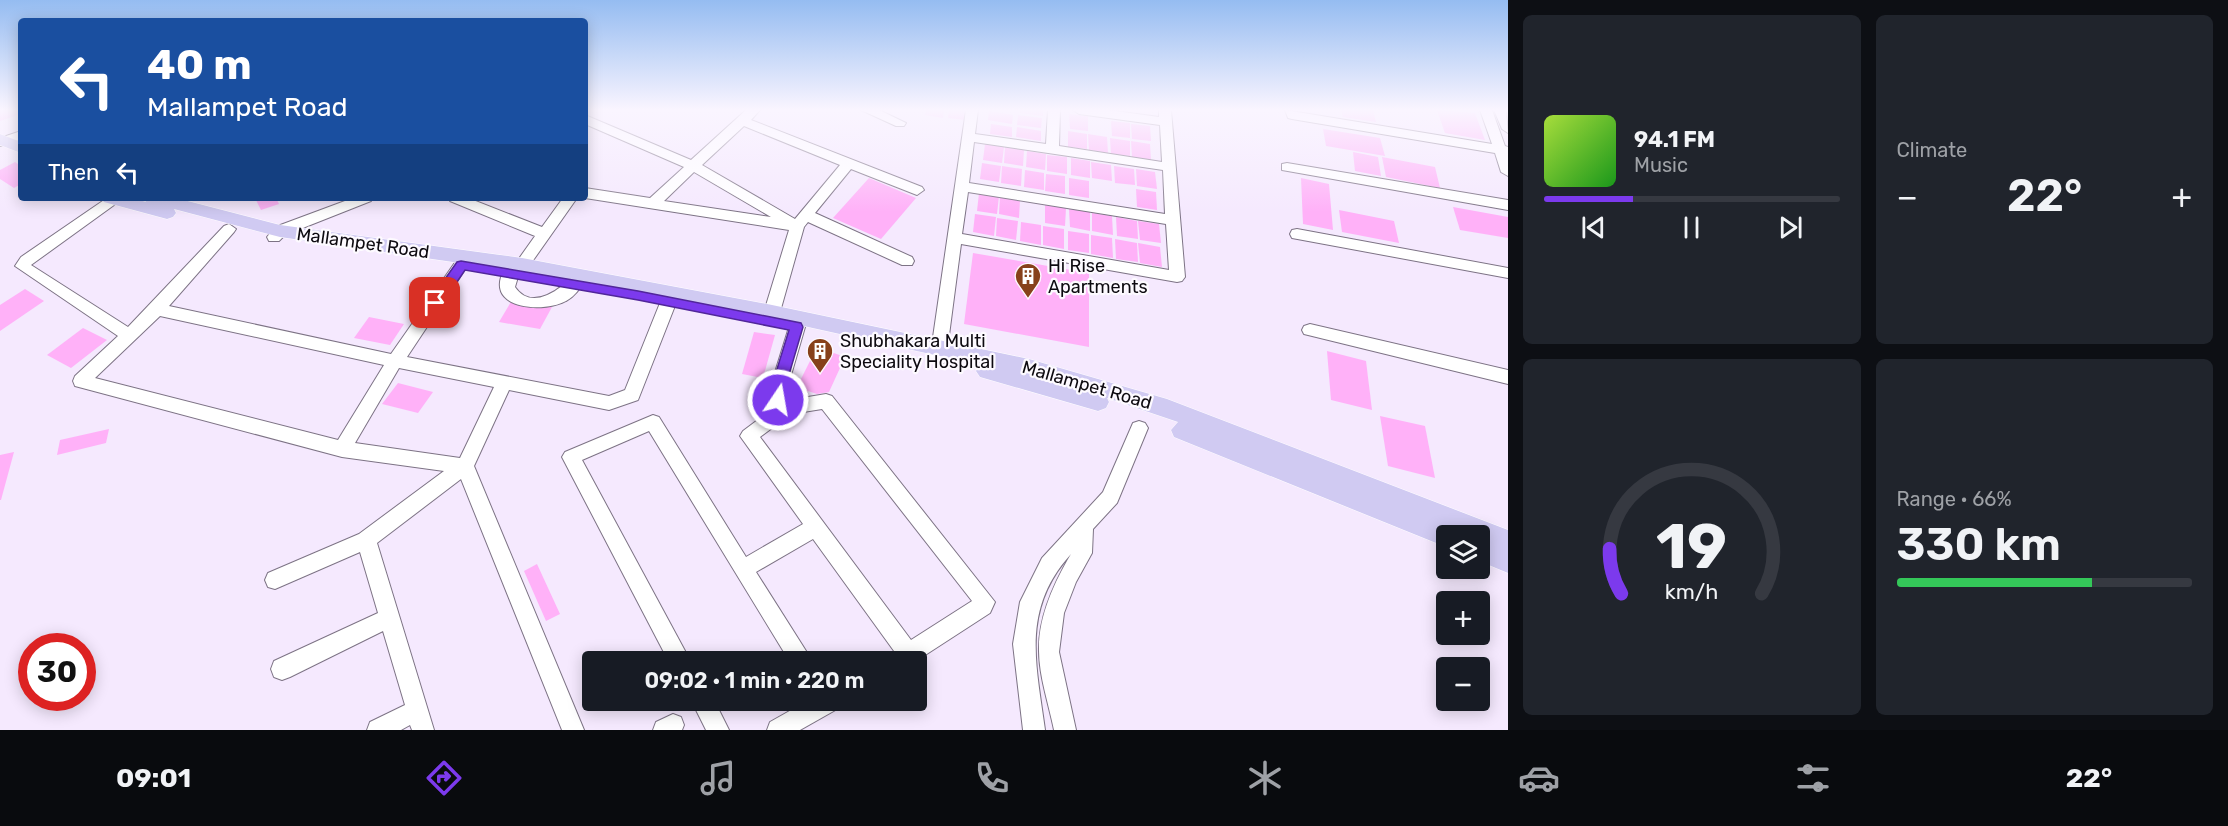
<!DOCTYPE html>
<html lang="en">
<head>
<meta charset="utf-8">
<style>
	:root { --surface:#171b24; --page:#20242c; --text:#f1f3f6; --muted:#9ea1a6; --line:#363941; --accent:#7c3aed }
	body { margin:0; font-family:Rubik,sans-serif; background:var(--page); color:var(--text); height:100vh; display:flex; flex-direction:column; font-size:22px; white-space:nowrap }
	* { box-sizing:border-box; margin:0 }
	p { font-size:20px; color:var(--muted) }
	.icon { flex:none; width:33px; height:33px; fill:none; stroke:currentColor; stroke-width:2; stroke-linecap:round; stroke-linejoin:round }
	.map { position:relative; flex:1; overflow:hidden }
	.sheet { display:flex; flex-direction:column; gap:15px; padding:15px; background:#0d0f14; width:720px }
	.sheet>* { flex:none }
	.guide { position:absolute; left:18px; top:18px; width:570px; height:183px; border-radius:6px; box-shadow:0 3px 15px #0003; background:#1a4fa0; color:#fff; overflow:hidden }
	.buttons { position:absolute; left:1436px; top:525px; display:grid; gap:12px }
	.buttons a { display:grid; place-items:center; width:54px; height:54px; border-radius:6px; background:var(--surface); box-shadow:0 3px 15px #0003; font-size:30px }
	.speed { position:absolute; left:18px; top:633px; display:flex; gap:12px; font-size:30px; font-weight:700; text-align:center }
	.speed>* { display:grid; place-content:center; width:78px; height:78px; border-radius:50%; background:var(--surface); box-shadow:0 3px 15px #0003; line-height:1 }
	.speed .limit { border:9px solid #d22; background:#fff; color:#111 }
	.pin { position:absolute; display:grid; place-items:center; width:51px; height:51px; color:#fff; margin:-26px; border-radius:12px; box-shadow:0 3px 9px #0006 }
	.me { position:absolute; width:66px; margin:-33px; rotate:12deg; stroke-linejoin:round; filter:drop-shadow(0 0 4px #0008) }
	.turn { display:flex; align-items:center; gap:21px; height:126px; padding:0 30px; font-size:27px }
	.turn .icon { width:78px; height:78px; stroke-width:2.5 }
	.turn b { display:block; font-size:42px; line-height:51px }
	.then { display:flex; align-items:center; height:57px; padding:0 30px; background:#0003; gap:12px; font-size:22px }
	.big { font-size:45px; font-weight:600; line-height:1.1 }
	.sheet .tile { flex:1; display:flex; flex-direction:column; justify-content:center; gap:9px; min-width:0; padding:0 21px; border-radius:9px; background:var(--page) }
	.sheet .dial { align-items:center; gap:0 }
	.dial svg { height:156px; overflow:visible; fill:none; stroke:var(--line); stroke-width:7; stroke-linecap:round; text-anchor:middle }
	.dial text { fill:var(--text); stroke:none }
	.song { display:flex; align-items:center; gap:18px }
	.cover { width:72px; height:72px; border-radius:9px; background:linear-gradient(135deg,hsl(80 70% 55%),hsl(120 70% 35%)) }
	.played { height:6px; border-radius:3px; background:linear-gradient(90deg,var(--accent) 30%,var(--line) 30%) }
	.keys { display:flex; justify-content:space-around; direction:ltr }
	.heat { display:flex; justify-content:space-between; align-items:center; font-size:33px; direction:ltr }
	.charge { height:9px; border-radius:4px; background:linear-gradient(90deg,#34c759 66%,var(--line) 0) }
	.sheet .tiles { flex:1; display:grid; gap:15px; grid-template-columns:repeat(2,1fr) }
	.trip { position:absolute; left:582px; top:651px; width:345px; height:60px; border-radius:6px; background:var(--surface); box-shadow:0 3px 15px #0003; font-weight:600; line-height:60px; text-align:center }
	.menu { display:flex; height:96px; justify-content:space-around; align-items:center; background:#090b0e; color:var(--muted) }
	.menu .icon { width:42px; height:42px }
	.menu .active { color:var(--accent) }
	.menu b { font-size:27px; color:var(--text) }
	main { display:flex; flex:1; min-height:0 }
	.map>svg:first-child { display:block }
</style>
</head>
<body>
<main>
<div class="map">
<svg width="1508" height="730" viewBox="0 0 1508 730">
	<rect width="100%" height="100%" fill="#f5e9fe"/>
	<!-- building -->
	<g fill="#ffb1f8">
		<path d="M 0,110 L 21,110 L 21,114 L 0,121 Z"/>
		<path d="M 926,110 L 944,110 L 943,118 L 925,115 Z"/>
		<path d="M 949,110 L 967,110 L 966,120 L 948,118 Z"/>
		<path d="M 1020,110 L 1043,110 L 1043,116 L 1020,113 Z"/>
		<path d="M 1341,110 L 1373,110 L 1376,122 L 1343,117 Z"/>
		<path d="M 1437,110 L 1475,113 L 1485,140 L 1445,133 Z"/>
		<path d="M 989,111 L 1013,115 L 1012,124 L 988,120 Z"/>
		<path d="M 1069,114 L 1088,116 L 1088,131 L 1070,129 Z"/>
		<path d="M 1018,115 L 1042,118 L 1041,128 L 1017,125 Z"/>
		<path d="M 1111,121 L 1130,123 L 1130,138 L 1112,136 Z"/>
		<path d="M 991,124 L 1012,127 L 1012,137 L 990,134 Z"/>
		<path d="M 1131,124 L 1150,126 L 1151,141 L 1132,139 Z"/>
		<path d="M 1017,127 L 1041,131 L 1041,141 L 1016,137 Z"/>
		<path d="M 1323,129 L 1380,138 L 1385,156 L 1326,146 Z"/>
		<path d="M 1068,131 L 1087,134 L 1087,149 L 1068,147 Z"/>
		<path d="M 1088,134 L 1107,137 L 1108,153 L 1089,150 Z"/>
		<path d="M 1110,138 L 1130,141 L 1130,156 L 1111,154 Z"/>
		<path d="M 1131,141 L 1150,144 L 1151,160 L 1132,157 Z"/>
		<path d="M 985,144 L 1004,147 L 1002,163 L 983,160 Z"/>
		<path d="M 1005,147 L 1024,150 L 1023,166 L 1004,163 Z"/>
		<path d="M 1027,151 L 1046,154 L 1045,170 L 1026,167 Z"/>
		<path d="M 1353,152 L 1378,157 L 1381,176 L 1355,171 Z"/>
		<path d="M 1047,155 L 1067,157 L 1067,174 L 1047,171 Z"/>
		<path d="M 1382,157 L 1435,167 L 1440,188 L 1386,177 Z"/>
		<path d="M 1071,158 L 1090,161 L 1090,178 L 1071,175 Z"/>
		<path d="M 15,162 L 21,166 L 21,184 L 14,188 L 0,179 L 0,170 Z"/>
		<path d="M 1091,162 L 1111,165 L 1112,181 L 1092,178 Z"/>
		<path d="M 982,163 L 1001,166 L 999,182 L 980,179 Z"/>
		<path d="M 1002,166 L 1022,169 L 1021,186 L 1001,183 Z"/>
		<path d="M 1114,166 L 1134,169 L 1135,185 L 1115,183 Z"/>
		<path d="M 1136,169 L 1155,172 L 1157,189 L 1137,186 Z"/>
		<path d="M 1025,170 L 1044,173 L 1044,190 L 1024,187 Z"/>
		<path d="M 1046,174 L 1065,176 L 1065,194 L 1045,191 Z"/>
		<path d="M 869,178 L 916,198 L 881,239 L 833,218 Z"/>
		<path d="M 1069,178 L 1089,181 L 1089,198 L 1069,195 Z"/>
		<path d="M 1301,178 L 1329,184 L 1333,230 L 1303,224 Z"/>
		<path d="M 1136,189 L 1156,192 L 1157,210 L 1137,207 Z"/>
		<path d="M 979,193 L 999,196 L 997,214 L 977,211 Z"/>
		<path d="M 1000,196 L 1020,200 L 1019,218 L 999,214 Z"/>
		<path d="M 255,198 L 276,198 L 279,204 L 261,210 Z"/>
		<path d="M 1045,205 L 1066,208 L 1065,226 L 1045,223 Z"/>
		<path d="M 1453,207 L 1508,217 L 1508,238 L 1460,230 Z"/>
		<path d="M 1069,209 L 1090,212 L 1090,231 L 1070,227 Z"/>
		<path d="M 1339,210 L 1394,221 L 1399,243 L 1342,232 Z"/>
		<path d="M 1092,213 L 1112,216 L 1113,235 L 1092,231 Z"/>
		<path d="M 975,214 L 996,217 L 994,236 L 973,232 Z"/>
		<path d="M 1116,217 L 1137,221 L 1138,239 L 1117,236 Z"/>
		<path d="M 997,218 L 1018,221 L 1016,240 L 996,236 Z"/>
		<path d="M 1138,221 L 1159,224 L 1161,243 L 1140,240 Z"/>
		<path d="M 1021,222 L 1041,225 L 1041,245 L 1020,241 Z"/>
		<path d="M 1043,226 L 1064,229 L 1064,249 L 1043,245 Z"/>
		<path d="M 1068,231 L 1089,234 L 1089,253 L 1068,250 Z"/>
		<path d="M 1091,235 L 1112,238 L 1113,258 L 1091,254 Z"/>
		<path d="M 1115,239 L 1137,243 L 1138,262 L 1116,259 Z"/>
		<path d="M 1138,243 L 1160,247 L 1162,267 L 1140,263 Z"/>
		<path d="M 973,253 L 1089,273 L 1089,347 L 964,324 Z"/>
		<path d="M 25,289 L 44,301 L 0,331 L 0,305 Z"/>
		<path d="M 512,300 L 552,307 L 540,329 L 499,322 Z"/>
		<path d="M 369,317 L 404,324 L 390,345 L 354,338 Z"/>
		<path d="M 83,328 L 107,340 L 71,368 L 47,355 Z"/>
		<path d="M 754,332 L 775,335 L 763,378 L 742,374 Z"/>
		<path d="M 817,347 L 845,357 L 829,392 L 817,394 L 808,391 L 806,395 L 795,391 Z"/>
		<path d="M 1327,351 L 1366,361 L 1372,410 L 1331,400 Z"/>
		<path d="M 398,383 L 433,392 L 418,413 L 382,404 Z"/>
		<path d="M 1380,416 L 1425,426 L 1435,478 L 1388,466 Z"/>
		<path d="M 109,429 L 106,443 L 57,455 L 60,440 Z"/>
		<path d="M 14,452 L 1,500 L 0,500 L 0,455 Z"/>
		<path d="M 537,564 L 560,614 L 546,621 L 524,571 Z"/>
	</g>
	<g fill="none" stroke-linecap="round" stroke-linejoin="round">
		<!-- minor casing -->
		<g stroke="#7d7385" stroke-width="2">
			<g id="minor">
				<path d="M 746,110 L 760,110 L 751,120 L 922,187 L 924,190 L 917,195 L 851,169 L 815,213 L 912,257 L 914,261 L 912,265 L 902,265 L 808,222 L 804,227 L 780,312 L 772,318 L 764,312 L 789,230 L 585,198 L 585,188 L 650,198 L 684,167 L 585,124 L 585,115 L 691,160 ZM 744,126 L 840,165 L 795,219 L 702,165 ZM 694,172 L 771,217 L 664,201 Z"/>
				<path d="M 861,110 L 879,110 L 906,123 L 904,126 L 896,126 Z"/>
				<path d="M 966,110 L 978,110 L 975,134 L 1046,144 L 1048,110 L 1060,110 L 1059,146 L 1162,162 L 1160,125 L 1079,114 L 1073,110 L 1108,110 L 1159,117 L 1159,110 L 1171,110 L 1185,277 L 1182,281 L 1177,282 L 961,244 L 946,358 L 944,363 L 932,363 L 930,358 ZM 974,142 L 1163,170 L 1165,214 L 969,183 ZM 968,192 L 1166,224 L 1169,270 L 962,234 Z"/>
				<path d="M 1285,110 L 1492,144 L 1480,110 L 1492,110 L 1505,146 L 1508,147 L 1508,176 L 1501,172 L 1495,153 L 1292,119 L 1288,118 Z"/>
				<path d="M 1494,110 L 1506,110 L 1508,133 L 1502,129 Z"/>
				<path d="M 21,131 L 21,139 L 0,146 L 0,138 Z"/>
				<path d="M 1287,163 L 1508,200 L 1508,210 L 1282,170 L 1282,164 Z"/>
				<path d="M 107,198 L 121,200 L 31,265 L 128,327 L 224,226 L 229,224 L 236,229 L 234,232 L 169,306 L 391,354 L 456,261 L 461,260 L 468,265 L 407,357 L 609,396 L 625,390 L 664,293 L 667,289 L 677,289 L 680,293 L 638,400 L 609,410 L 509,390 L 474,466 L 584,730 L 562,730 L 461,479 L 377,543 L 434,730 L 412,730 L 410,725 L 401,730 L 367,730 L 370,722 L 405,705 L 383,631 L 290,677 L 282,680 L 274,677 L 271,669 L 274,661 L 378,613 L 360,552 L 275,589 L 268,587 L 265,580 L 268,573 L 359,534 L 444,471 L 342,457 L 75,386 L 73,381 L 75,376 L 118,336 L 15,266 L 21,257 ZM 160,316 L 384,365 L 338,440 L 95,378 ZM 399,368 L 494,387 L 460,458 L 355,443 Z"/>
				<path d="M 353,198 L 373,198 L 371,201 L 285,235 L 279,241 L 269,241 L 267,237 L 275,227 Z"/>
				<path d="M 448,198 L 468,198 L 542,227 L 563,198 L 577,198 L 527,269 L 520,270 L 515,287 C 532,312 563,289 575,272 L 585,272 L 588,276 C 582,285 576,296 566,301 C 547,312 491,311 501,277 C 502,271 507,265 510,260 L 518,260 L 535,236 L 450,201 Z"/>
				<path d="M 1297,229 L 1508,268 L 1508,278 L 1292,238 L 1290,234 L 1292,230 Z"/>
				<path d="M 797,321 L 805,327 L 785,396 L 790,400 L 826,394 L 832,396 L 995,602 L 990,613 L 916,661 L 886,662 L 889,655 L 894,651 L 813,539 L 756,572 L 813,662 L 790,662 L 649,431 L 582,460 L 691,662 L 669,662 L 562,457 L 565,452 L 653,415 L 659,417 L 746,557 L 803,524 L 740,436 L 743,431 L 775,407 L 768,395 L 789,327 ZM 822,409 L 972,601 L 911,640 L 760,437 L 791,414 Z"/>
				<path d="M 1310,324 L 1508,370 L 1508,384 L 1304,334 L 1302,330 L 1304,326 Z"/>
				<path d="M 1139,421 L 1145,423 L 1148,428 L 1117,503 L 1093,529 L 1092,553 L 1076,582 L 1064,613 L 1059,652 L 1076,730 L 1054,730 C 1049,705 1039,676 1039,651 C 1038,617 1054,583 1071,554 C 1021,609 1036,663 1045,730 L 1023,730 L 1013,644 L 1020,602 L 1042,558 L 1103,492 L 1133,423 Z"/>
				<path d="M 691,700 L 714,700 L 729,730 L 706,730 Z"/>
				<path d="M 809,700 L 842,700 L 839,708 L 800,730 L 767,730 L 770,722 Z"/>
				<path d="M 673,714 L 681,717 L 684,725 L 682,730 L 653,730 L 656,722 Z"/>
			</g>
		</g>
		<!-- major casing -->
		<g stroke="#fff" stroke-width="1">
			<g id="major">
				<path d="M 0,134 L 21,142 L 21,153 L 0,145 Z"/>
				<path d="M 101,198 L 133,198 L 146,202 L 144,198 L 176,198 L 280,225 L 522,258 L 772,305 L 1029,359 L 1167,399 L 1508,530 L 1508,573 L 1479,561 L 1479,536 L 1465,536 L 1456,532 L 1458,536 L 1446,536 L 1446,547 L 1174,437 L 1171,430 L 1178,422 L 1107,398 L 1109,402 L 1106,408 L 1098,411 L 980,377 L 976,371 L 980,365 L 772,319 L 522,272 L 280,237 L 174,209 L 176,213 L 173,217 L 167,219 L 104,202 Z"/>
			</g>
		</g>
		<!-- minor -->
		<use href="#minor" fill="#fff" fill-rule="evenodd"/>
		<!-- major -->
		<use href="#major" fill="#d0caf2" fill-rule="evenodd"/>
	</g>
	<!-- sky -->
	<linearGradient id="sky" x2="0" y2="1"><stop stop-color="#95bcf1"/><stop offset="0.52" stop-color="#faf5ff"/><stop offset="1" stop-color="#faf5ff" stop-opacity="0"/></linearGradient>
	<rect width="1508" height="212" fill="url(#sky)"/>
	<!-- route -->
	<path fill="#7c3aed" stroke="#51269a" stroke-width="1.5" d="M 461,261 L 638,291 L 801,323 L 803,327 L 783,395 L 785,400 L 783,405 L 773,405 L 769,395 L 789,330 L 638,300 L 465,270 L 440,307 L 430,307 L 430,300 L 457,262 Z"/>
	<!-- icons -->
	<defs>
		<g id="building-pin" transform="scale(1.35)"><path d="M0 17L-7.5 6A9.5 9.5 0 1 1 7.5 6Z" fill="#87411b" stroke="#fdfaff"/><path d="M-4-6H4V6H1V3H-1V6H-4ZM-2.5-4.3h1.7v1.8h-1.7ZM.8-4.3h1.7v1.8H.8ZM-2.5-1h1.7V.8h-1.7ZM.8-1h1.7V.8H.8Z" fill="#fff"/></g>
	</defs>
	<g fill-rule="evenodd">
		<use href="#building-pin" x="1028" y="276"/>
		<use href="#building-pin" x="820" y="351"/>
	</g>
	<g text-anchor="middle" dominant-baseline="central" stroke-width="4.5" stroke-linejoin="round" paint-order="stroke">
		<!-- street labels -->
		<g font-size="18" fill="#0d0a10" stroke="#fdfaff">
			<text transform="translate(363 243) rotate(8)">Mallampet Road</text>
			<text transform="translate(1087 385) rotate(16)">Mallampet Road</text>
		</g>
		<!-- poi labels -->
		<g font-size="18" fill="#0d0a10" stroke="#fdfaff" text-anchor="start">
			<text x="1048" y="266">Hi Rise<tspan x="1048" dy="21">Apartments</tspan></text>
			<text x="840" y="341">Shubhakara Multi<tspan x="840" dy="21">Speciality Hospital</tspan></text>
		</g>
	</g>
</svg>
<div class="buttons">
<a><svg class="icon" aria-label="layers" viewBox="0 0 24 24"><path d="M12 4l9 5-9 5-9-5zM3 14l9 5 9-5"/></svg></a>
<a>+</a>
<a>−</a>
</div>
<div class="speed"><div class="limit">30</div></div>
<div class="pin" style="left:435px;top:303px;background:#d93025"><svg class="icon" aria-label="arrive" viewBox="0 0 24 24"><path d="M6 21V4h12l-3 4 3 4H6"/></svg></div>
<svg class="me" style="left:778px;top:400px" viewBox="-20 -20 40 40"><circle r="17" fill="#7c3aed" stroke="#fff" stroke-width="3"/><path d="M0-11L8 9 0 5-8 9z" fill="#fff"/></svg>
<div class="trip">09:02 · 1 min · 220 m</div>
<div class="guide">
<div class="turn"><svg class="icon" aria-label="left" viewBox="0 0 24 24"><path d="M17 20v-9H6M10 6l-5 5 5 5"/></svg><div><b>40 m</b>Mallampet Road</div></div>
<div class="then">Then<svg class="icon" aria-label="left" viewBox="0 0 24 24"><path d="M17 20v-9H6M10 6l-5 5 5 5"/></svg></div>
</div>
</div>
<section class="sheet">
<div class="tiles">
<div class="tile">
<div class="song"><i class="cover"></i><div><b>94.1 FM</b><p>Music</p></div></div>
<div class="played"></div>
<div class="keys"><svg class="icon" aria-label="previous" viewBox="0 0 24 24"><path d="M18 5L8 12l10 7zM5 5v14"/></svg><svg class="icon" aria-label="pause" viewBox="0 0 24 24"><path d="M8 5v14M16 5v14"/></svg><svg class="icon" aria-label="next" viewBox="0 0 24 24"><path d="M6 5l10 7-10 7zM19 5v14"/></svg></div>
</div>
<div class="tile"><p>Climate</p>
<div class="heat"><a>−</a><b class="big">22°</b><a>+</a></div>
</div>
<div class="tile dial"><svg viewBox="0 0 100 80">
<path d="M14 69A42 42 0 1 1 86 69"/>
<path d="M14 69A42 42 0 0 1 8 46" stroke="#7c3aed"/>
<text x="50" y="56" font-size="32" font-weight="700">19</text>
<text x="50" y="72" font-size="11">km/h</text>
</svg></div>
<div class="tile"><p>Range · 66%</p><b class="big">330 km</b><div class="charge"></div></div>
</div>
</section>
</main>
<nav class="menu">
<b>09:01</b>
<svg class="icon active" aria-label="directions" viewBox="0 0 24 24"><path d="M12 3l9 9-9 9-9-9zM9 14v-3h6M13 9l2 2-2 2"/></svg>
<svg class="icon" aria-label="music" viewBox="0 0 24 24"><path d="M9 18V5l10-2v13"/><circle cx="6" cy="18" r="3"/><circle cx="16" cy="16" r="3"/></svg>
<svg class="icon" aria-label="phone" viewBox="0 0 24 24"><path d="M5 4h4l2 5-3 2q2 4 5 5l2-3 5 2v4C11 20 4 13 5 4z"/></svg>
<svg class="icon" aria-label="climate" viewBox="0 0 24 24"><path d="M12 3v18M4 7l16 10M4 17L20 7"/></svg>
<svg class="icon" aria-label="car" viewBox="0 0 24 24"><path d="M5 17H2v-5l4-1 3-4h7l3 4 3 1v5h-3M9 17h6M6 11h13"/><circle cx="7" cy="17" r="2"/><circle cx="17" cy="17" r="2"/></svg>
<svg class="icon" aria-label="filters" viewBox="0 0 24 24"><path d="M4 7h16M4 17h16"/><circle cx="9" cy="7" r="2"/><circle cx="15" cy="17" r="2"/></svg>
<b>22°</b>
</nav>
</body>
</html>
